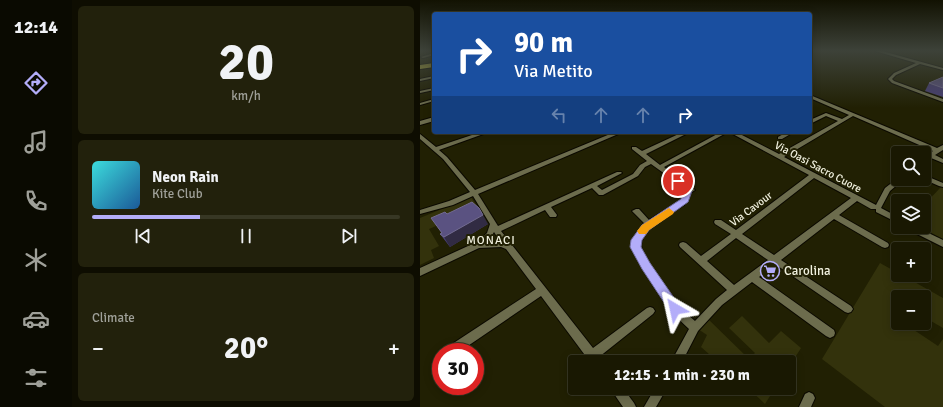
<!DOCTYPE html>
<html lang="en">
<head>
<meta charset="utf-8">
<style>
	:root { --surface:#191802; --page:#22210c; --text:#f1f3f6; --muted:#9fa099; --line:#373724; --accent:#b3adf9 }
	body { margin:0; font-family:Signika,sans-serif; background:var(--page); color:var(--text); height:100vh; display:flex; flex-direction:column; font-size:15px; white-space:nowrap }
	* { box-sizing:border-box; margin:0 }
	p { font-size:13px; color:var(--muted) }
	.icon { flex:none; width:22px; height:22px; fill:none; stroke:currentColor; stroke-width:2; stroke-linecap:round; stroke-linejoin:round }
	.map { position:relative; flex:1; overflow:hidden }
	.panel { display:flex; flex-direction:column; gap:6px; padding:6px; background:#0e0d01; width:348px }
	.panel>* { flex:none }
	.guide { position:absolute; left:12px; top:12px; width:380px; height:122px; border-radius:4px; box-shadow:0 2px 10px #0003,0 0 0 1px var(--line); background:#1a4fa0; color:#fff; overflow:hidden }
	.controls { position:absolute; left:471px; top:146px; display:grid; gap:8px }
	.controls a { display:grid; place-items:center; width:40px; height:40px; border-radius:4px; background:var(--surface); box-shadow:0 2px 10px #0003,0 0 0 1px var(--line); font-size:20px }
	.speed { position:absolute; left:12px; top:343px; display:flex; gap:8px; font-size:20px; font-weight:700; text-align:center }
	.speed>* { display:grid; place-content:center; width:52px; height:52px; border-radius:50%; background:var(--surface); box-shadow:0 2px 10px #0003,0 0 0 1px var(--line); line-height:1 }
	.speed .limit { border:6px solid #d22; background:#fff; color:#111 }
	.pin { position:absolute; display:grid; place-items:center; width:34px; height:34px; color:#fff; margin:-17px; border:2px solid #fff; border-radius:50%; box-shadow:0 1px 4px #0007 }
	.me { position:absolute; width:44px; margin:-22px; rotate:324deg; stroke-linejoin:round; filter:drop-shadow(0 0 3px #0008) }
	.turn { display:flex; align-items:center; gap:14px; height:84px; padding:0 16px; font-size:18px }
	.turn .icon { width:52px; height:52px; stroke-width:2.5 }
	.turn b { display:block; font-size:28px; line-height:34px }
	.lanes { display:flex; align-items:center; height:38px; padding:0 16px; background:#0003; justify-content:center; gap:20px; direction:ltr }
	.lanes .off { opacity:.35 }
	.big { font-size:30px; font-weight:700; line-height:1.1 }
	.panel .card { flex:1; display:flex; flex-direction:column; justify-content:center; gap:6px; min-width:0; padding:0 14px; border-radius:6px; background:var(--page) }
	.panel .dial { align-items:center; gap:0 }
	.dial b { font-size:52px; line-height:1 }
	.song { display:flex; align-items:center; gap:12px }
	.cover { width:48px; height:48px; border-radius:6px; background:linear-gradient(135deg,hsl(180 70% 55%),hsl(210 70% 35%)) }
	.played { height:4px; border-radius:2px; background:linear-gradient(90deg,var(--accent) 35%,var(--line) 35%) }
	.keys { display:flex; justify-content:space-around; direction:ltr }
	.heat { display:flex; justify-content:space-between; align-items:center; font-size:22px; direction:ltr }
	.trip { position:absolute; left:148px; top:355px; width:228px; height:40px; border-radius:4px; background:var(--surface); box-shadow:0 2px 10px #0003,0 0 0 1px var(--line); font-weight:700; line-height:40px; text-align:center }
	main { display:flex; flex:1; min-height:0 }
	.tab-bar { display:flex; flex-direction:column; width:72px; justify-content:space-around; align-items:center; background:#0a0a01; color:var(--muted) }
	.tab-bar .icon { width:28px; height:28px }
	.tab-bar .on { color:var(--accent) }
	.tab-bar b { font-size:18px; color:var(--text) }
	.map>svg:first-child { display:block }
</style>
</head>
<body>
<main>
<nav class="tab-bar">
<b>12:14</b>
<svg class="icon on" aria-label="directions" viewBox="0 0 24 24"><path d="M12 3l9 9-9 9-9-9zM9 14v-3h6M13 9l2 2-2 2"/></svg>
<svg class="icon" aria-label="music" viewBox="0 0 24 24"><path d="M9 18V5l10-2v13"/><circle cx="6" cy="18" r="3"/><circle cx="16" cy="16" r="3"/></svg>
<svg class="icon" aria-label="phone" viewBox="0 0 24 24"><path d="M5 4h4l2 5-3 2q2 4 5 5l2-3 5 2v4C11 20 4 13 5 4z"/></svg>
<svg class="icon" aria-label="climate" viewBox="0 0 24 24"><path d="M12 3v18M4 7l16 10M4 17L20 7"/></svg>
<svg class="icon" aria-label="car" viewBox="0 0 24 24"><path d="M5 17H2v-5l4-1 3-4h7l3 4 3 1v5h-3M9 17h6M6 11h13"/><circle cx="7" cy="17" r="2"/><circle cx="17" cy="17" r="2"/></svg>
<svg class="icon" aria-label="filters" viewBox="0 0 24 24"><path d="M4 7h16M4 17h16"/><circle cx="9" cy="7" r="2"/><circle cx="15" cy="17" r="2"/></svg>
</nav>
<section class="panel">
<div class="card dial"><b>20</b><p>km/h</p></div>
<div class="card">
<div class="song"><i class="cover"></i><div><b>Neon Rain</b><p>Kite Club</p></div></div>
<div class="played"></div>
<div class="keys"><svg class="icon" aria-label="previous" viewBox="0 0 24 24"><path d="M18 5L8 12l10 7zM5 5v14"/></svg><svg class="icon" aria-label="pause" viewBox="0 0 24 24"><path d="M8 5v14M16 5v14"/></svg><svg class="icon" aria-label="next" viewBox="0 0 24 24"><path d="M6 5l10 7-10 7zM19 5v14"/></svg></div>
</div>
<div class="card"><p>Climate</p>
<div class="heat"><a>−</a><b class="big">20°</b><a>+</a></div>
</div>
</section>
<div class="map">
<svg width="523" height="407" viewBox="0 0 523 407">
	<rect width="100%" height="100%" fill="#212003"/>
	<!-- green -->
	<g fill="#33320c">
		<path d="M 521,187 L 523,188 L 523,239 L 500,227 L 504,227 L 504,205 Z"/>
		<path d="M 51,197 L 58,208 L 9,229 L 19,246 L 11,250 L 14,258 L 0,265 L 0,218 Z"/>
		<path d="M 460,263 L 478,273 L 478,275 L 482,275 L 523,298 L 523,328 L 504,317 L 504,297 L 478,297 L 478,323 L 490,323 L 488,326 L 518,346 L 523,339 L 523,407 L 465,407 L 402,359 Z"/>
		<path d="M 322,316 L 349,343 L 361,331 L 381,348 L 369,367 L 369,362 L 298,362 L 281,347 L 287,335 L 278,329 L 287,318 L 329,359 L 335,353 L 309,328 Z"/>
		<path d="M 328,388 L 355,388 L 345,404 Z"/>
	</g>
	<g fill="none" stroke-linecap="round" stroke-linejoin="round">
		<!-- minor casing -->
		<g stroke="#0b0900" stroke-width="2">
			<g id="minor">
				<path d="M 455,51 L 462,51 L 523,68 L 523,70 L 500,64 L 476,75 L 472,79 L 474,81 L 523,99 L 523,102 L 472,83 L 468,79 L 474,73 L 496,63 Z"/>
				<path d="M 14,53 L 14,55 L 3,58 L 1,57 Z"/>
				<path d="M 14,76 L 14,78 L 0,81 L 0,79 Z"/>
				<path d="M 390,76 L 392,78 L 390,79 Z"/>
				<path d="M 14,88 L 14,90 L 0,93 L 0,91 Z"/>
				<path d="M 390,95 L 517,148 L 523,145 L 523,150 L 515,155 L 523,159 L 523,163 L 511,158 L 504,162 L 504,157 L 513,151 L 433,116 L 364,157 L 456,205 L 465,188 L 478,178 L 484,179 L 470,191 L 461,208 L 478,217 L 478,223 L 456,212 L 456,209 L 451,209 L 437,201 L 419,215 L 468,243 L 469,245 L 468,247 L 465,248 L 462,247 L 414,219 L 361,260 L 431,306 L 433,309 L 431,312 L 428,313 L 425,312 L 355,264 L 339,277 L 414,330 L 415,333 L 414,336 L 410,338 L 406,336 L 332,282 L 302,305 L 278,331 L 262,362 L 251,362 L 269,329 C 250,312 237,292 224,270 C 219,263 213,254 213,245 C 213,237 219,229 225,224 L 212,211 L 216,209 L 219,209 L 229,220 L 260,201 L 264,191 L 256,182 L 231,164 L 225,167 L 218,176 L 183,195 L 179,195 L 172,188 L 131,207 L 137,215 L 136,217 L 130,217 L 125,210 L 81,231 L 173,348 L 227,308 L 230,307 L 233,308 L 235,311 L 233,314 L 179,357 L 182,362 L 170,362 L 121,296 L 39,352 L 25,352 L 26,348 L 116,289 L 86,249 L 81,247 L 59,248 L 0,276 L 0,268 L 59,241 L 67,233 L 70,224 L 53,196 L 33,205 L 0,214 L 0,210 L 29,201 L 50,192 L 23,159 L 0,139 L 0,134 L 16,147 L 61,132 L 69,132 L 19,150 L 27,157 L 55,190 L 195,132 L 203,132 L 58,194 L 78,226 L 197,172 L 201,172 L 202,173 L 177,186 L 182,190 L 213,174 L 220,165 L 227,161 L 212,149 L 212,147 L 216,147 L 222,151 L 263,132 L 270,132 L 226,154 L 240,165 L 301,132 L 308,132 L 244,167 L 260,180 L 269,189 L 272,188 L 275,190 L 269,194 L 264,205 L 241,219 L 226,231 L 223,237 L 221,244 L 222,253 L 246,290 L 261,309 L 275,321 L 296,299 L 307,290 L 260,247 L 259,245 L 260,243 L 263,242 L 266,243 L 281,256 L 311,234 L 295,224 L 294,222 L 295,220 L 301,220 L 316,230 L 389,175 L 309,132 L 316,132 L 359,154 L 418,121 L 406,116 L 390,124 L 390,120 L 406,113 L 422,119 L 429,115 L 390,98 ZM 394,178 L 431,198 L 354,255 L 322,234 ZM 74,232 L 80,241 L 68,242 ZM 316,238 L 348,260 L 314,285 L 287,261 Z"/>
				<path d="M 14,99 L 14,101 L 0,105 L 0,103 Z"/>
				<path d="M 14,117 L 14,121 L 0,125 L 0,121 Z"/>
				<path d="M 367,132 L 374,132 L 362,139 L 358,139 L 358,137 Z"/>
				<path d="M 504,175 L 523,183 L 523,187 L 519,186 L 503,179 L 504,179 Z"/>
				<path d="M 486,227 L 496,227 L 523,240 L 523,247 L 487,229 Z"/>
				<path d="M 190,388 L 203,388 L 214,403 L 216,407 L 203,407 Z"/>
				<path d="M 235,388 L 247,388 L 236,407 L 224,407 Z"/>
				<path d="M 389,392 L 393,394 L 395,398 L 391,407 L 379,407 L 385,394 Z"/>
			</g>
		</g>
		<!-- highway casing -->
		<g stroke="#0b0900" stroke-width="2">
			<path id="highway" d="M 14,63 L 14,67 L 0,69 L 0,65 Z"/>
		</g>
		<!-- minor -->
		<use href="#minor" fill="#6c6c4d" fill-rule="evenodd"/>
		<!-- highway -->
		<use href="#highway" fill="#c1bc42" fill-rule="evenodd"/>
	</g>
	<!-- wall -->
	<g fill="#483f76">
		<path d="M 523,77 L 523,97 L 505,91 L 509,83 Z"/>
		<path d="M 11,218 L 68,224 L 30,247 L 20,234 L 22,233 Z"/>
	</g>
	<!-- shaded-wall -->
	<path fill="#312b43" d="M 63,215 L 68,224 L 30,247 L 24,237 Z"/>
	<!-- building -->
	<g fill="#5a5281" stroke="#726b90">
		<path d="M 523,77 L 523,88 L 509,83 Z"/>
		<path d="M 52,202 L 59,208 L 63,215 L 24,237 L 20,234 L 22,233 L 11,218 L 25,212 L 27,214 Z"/>
	</g>
	<!-- sky -->
	<linearGradient id="sky" x2="0" y2="1"><stop stop-color="#121202"/><stop offset="0.47" stop-color="#3d4239"/><stop offset="1" stop-color="#3d4239" stop-opacity="0"/></linearGradient>
	<rect width="523" height="108" fill="url(#sky)"/>
	<!-- route -->
	<path fill="#b3adf9" stroke="#7470a2" d="M 255,179 L 261,179 L 272,191 L 268,202 L 229,230 L 222,240 L 221,247 L 230,263 L 259,305 L 261,309 L 259,313 L 255,314 L 251,313 L 222,269 L 210,247 L 211,240 L 222,225 L 261,199 L 263,191 L 254,181 Z"/>
	<!-- slow -->
	<path fill="#f59e0b" d="M 249,208 L 254,212 L 253,214 L 229,230 L 226,234 L 219,234 L 217,231 L 222,225 Z"/>
	<!-- icons -->
	<defs>
		<g id="supermarket-ring" transform="scale(1)"><circle r="9.5" fill="#212003" stroke="#b3adf9" stroke-width="1.5"/><path d="M-6-5.5h2.5l.6 2H6L4.5 2H-2.5L-4.4-4H-6ZM-1.5 3.2a1.3 1.3 0 1 0 .1 0ZM3 3.2a1.3 1.3 0 1 0 .1 0Z" fill="#b3adf9"/></g>
	</defs>
	<g fill-rule="evenodd">
		<use href="#supermarket-ring" x="350" y="271"/>
	</g>
	<g text-anchor="middle" dominant-baseline="central" stroke-width="4" stroke-linejoin="round" paint-order="stroke">
		<!-- street labels -->
		<g font-size="11" fill="#f1f1df" stroke="#212003">
			<text transform="translate(398 167) rotate(28)">Via Oasi Sacro Cuore</text>
			<text transform="translate(331 209) rotate(-37)">Via Cavour</text>
		</g>
		<!-- neighbourhood labels -->
		<g font-size="12" letter-spacing="1" fill="#f1f1df" stroke="#212003">
			<text x="71" y="240">MONACI</text>
		</g>
		<!-- near-poi labels -->
		<g font-size="13" fill="#f1f1df" stroke="#212003" text-anchor="start">
			<text x="364" y="271">Carolina</text>
		</g>
	</g>
</svg>
<div class="controls">
<a><svg class="icon" aria-label="search" viewBox="0 0 24 24"><circle cx="10" cy="10" r="6"/><path d="M15 15l6 6"/></svg></a>
<a><svg class="icon" aria-label="layers" viewBox="0 0 24 24"><path d="M12 4l9 5-9 5-9-5zM3 14l9 5 9-5"/></svg></a>
<a>+</a>
<a>−</a>
</div>
<div class="speed"><div class="limit">30</div></div>
<div class="pin" style="left:258px;top:181px;background:#d93025"><svg class="icon" aria-label="arrive" viewBox="0 0 24 24"><path d="M6 21V4h12l-3 4 3 4H6"/></svg></div>
<svg class="me" style="left:255px;top:309px" viewBox="-20 -20 40 40"><path d="M0-17L14 15 0 8-14 15z" fill="#b3adf9" stroke="#fff" stroke-width="4"/></svg>
<div class="trip">12:15 · 1 min · 230 m</div>
<div class="guide">
<div class="turn"><svg class="icon" aria-label="right" viewBox="0 0 24 24"><path d="M7 20v-9h11M14 6l5 5-5 5"/></svg><div><b>90 m</b>Via Metito</div></div>
<div class="lanes"><svg class="icon off" aria-label="left" viewBox="0 0 24 24"><path d="M17 20v-9H6M10 6l-5 5 5 5"/></svg><svg class="icon off" aria-label="ahead" viewBox="0 0 24 24"><path d="M12 20V5M6 11l6-6 6 6"/></svg><svg class="icon off" aria-label="ahead" viewBox="0 0 24 24"><path d="M12 20V5M6 11l6-6 6 6"/></svg><svg class="icon" aria-label="right" viewBox="0 0 24 24"><path d="M7 20v-9h11M14 6l5 5-5 5"/></svg></div>
</div>
</div>
</main>
</body>
</html>
